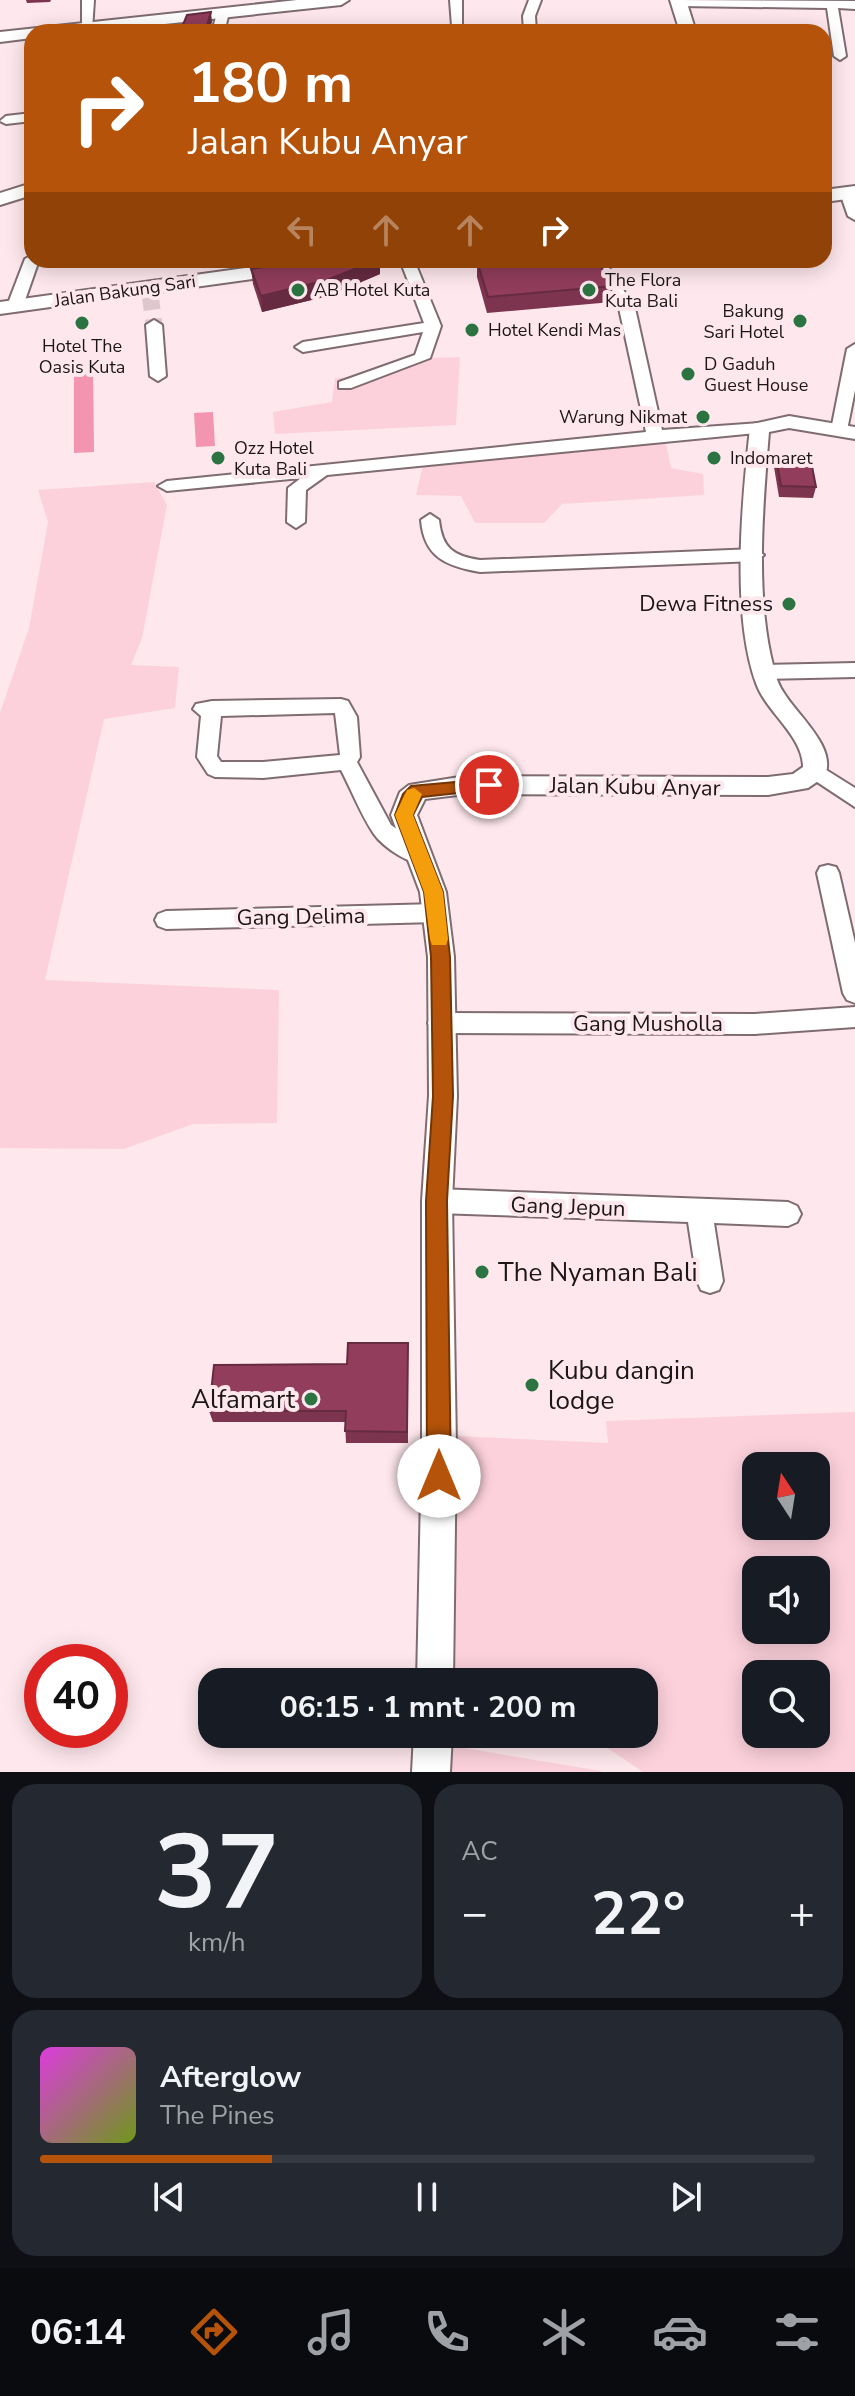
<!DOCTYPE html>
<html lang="id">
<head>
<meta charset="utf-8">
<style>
	:root { --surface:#171b24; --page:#242831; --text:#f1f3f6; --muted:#9ea1a6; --line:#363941; --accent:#b45309 }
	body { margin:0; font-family:"Nunito Sans",sans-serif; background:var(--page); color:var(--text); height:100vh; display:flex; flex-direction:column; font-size:30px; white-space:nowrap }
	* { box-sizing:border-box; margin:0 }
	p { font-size:26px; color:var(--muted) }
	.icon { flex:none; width:44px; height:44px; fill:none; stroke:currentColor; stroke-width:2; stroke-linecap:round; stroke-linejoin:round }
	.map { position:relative; height:1772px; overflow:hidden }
	.drawer { display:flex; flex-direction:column; gap:12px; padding:12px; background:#0d0f14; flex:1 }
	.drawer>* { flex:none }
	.top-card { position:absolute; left:24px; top:24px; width:808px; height:244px; border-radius:24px; box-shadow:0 4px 20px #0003; background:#b45309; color:#fff; overflow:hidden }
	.needle { width:52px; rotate:348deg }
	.buttons { position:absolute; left:742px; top:1452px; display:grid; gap:16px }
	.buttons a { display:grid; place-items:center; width:88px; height:88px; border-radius:16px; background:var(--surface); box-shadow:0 4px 20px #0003; font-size:40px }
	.speed { position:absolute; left:24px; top:1644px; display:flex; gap:16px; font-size:40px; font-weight:700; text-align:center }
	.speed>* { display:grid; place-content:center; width:104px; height:104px; border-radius:50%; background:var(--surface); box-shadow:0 4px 20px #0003; line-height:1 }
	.speed .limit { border:12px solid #d22; background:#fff; color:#111 }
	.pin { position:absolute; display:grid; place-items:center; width:68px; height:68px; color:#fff; margin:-34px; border:4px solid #fff; border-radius:50%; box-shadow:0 2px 8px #0007 }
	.me { position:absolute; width:88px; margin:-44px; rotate:0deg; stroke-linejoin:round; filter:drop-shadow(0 0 6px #0008) }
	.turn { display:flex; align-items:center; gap:28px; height:168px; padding:0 32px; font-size:36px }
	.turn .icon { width:104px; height:104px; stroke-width:2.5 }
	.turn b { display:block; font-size:56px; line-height:68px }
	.lanes { display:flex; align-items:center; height:76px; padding:0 32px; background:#0003; justify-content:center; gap:40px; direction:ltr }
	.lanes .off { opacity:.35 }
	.big { font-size:60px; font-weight:700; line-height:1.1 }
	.drawer .card { flex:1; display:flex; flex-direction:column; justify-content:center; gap:12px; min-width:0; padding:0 28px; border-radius:24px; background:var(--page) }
	.drawer .dial { align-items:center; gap:0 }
	.dial b { font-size:104px; line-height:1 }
	.song { display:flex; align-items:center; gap:24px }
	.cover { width:96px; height:96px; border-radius:12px; background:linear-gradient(135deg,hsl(300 70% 55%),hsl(80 70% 35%)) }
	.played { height:8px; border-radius:4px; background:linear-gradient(90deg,var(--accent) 30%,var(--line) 30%) }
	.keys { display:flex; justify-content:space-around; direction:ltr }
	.heat { display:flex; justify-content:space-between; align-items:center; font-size:44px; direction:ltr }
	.drawer .tiles { flex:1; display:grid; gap:12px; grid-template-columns:1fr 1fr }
	.card:last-child { grid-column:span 2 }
	.trip { position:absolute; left:198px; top:1668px; width:460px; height:80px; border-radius:24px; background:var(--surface); box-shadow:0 4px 20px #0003; font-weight:700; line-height:80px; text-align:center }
	.tabs { display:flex; height:128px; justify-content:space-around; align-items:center; background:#090b0e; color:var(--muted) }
	.tabs .icon { width:56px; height:56px }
	.tabs .active { color:var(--accent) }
	.tabs b { font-size:36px; color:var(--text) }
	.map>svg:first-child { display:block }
</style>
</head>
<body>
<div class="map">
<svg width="855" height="1772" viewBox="0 0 855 1772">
	<rect width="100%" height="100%" fill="#fee8ed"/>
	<!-- green -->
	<g fill="#fcd1dc" fill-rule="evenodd">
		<path d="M 460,357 L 456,425 L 275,434 L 273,412 L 332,402 L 335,378 L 380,376 L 404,359 Z"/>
		<path d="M 665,439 L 671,468 L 703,474 L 704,495 L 562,504 L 544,523 L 475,523 L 461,496 L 416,495 L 423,465 Z"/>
		<path d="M 154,482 L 167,505 L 142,638 L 131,665 L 179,667 L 175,708 L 104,719 L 45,980 L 279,990 L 277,1123 L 193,1124 L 124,1149 L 0,1148 L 0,713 L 29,628 L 48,522 L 38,490 Z"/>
		<path d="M 855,1412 L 855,1772 L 643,1772 L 606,1747 L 553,1734 L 644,1734 L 644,1682 L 453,1682 L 456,1436 L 608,1443 L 606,1421 ZM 756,1466 L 816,1466 L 816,1526 L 756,1526 ZM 756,1570 L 816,1570 L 816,1630 L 756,1630 ZM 756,1674 L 816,1674 L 816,1734 L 756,1734 Z"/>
		<path d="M 446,1745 L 601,1771 L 601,1772 L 445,1772 Z"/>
	</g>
	<!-- water -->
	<g fill="#f394b1">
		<path d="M 93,366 L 94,452 L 74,453 L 74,368 Z"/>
		<path d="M 213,412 L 215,446 L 196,447 L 194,413 Z"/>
	</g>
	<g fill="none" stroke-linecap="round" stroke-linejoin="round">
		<!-- minor-tunnel -->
		<path stroke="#dcc8cd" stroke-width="17" stroke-dasharray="17 9" stroke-linecap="butt" d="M 150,293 L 154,325"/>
		<!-- minor casing -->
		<g stroke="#7f6c71" stroke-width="4">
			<g id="minor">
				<path d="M 82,0 L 94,0 L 92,30 L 82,27 Z"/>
				<path d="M 450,0 L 462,0 L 462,29 L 452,26 Z"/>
				<path d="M 529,0 L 541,0 L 535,16 L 536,32 L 524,32 L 523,16 Z"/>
				<path d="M 675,0 L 855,1 L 855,9 L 838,8 L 846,56 L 840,60 L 834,56 L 827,8 L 679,6 L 675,4 Z"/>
				<path d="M 223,9 L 229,13 L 224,32 L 212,32 L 217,13 Z"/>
				<path d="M 32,113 L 32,121 L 6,124 L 0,121 L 6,116 Z"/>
				<path d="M 847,189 L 855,196 L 855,220 L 848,216 L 840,193 Z"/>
				<path d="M 32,255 L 32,260 L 39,260 L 23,306 L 15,311 L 10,309 L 7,306 L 25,259 Z"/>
				<path d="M 400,260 L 414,260 L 441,326 L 430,358 L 351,388 L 339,388 L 339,382 L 415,355 L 423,332 L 303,352 L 295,347 L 303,342 L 424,323 Z"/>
				<path d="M 590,260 L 604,260 L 635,308 L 662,430 L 760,423 L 766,424 L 768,428 L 766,432 L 327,475 L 306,490 L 305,522 L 296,528 L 287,522 L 288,488 L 301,478 L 167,491 L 158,486 L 167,481 L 646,432 L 619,308 Z"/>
				<path d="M 154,320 L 162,325 L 166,376 L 158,381 L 150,376 L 146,325 Z"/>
				<path d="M 855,344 L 855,390 L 847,430 L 839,435 L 831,430 L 847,349 Z"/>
				<path d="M 430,514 L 439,520 C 442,548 453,556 480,560 L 755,549 L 764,555 L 755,561 L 480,572 C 446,566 424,557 421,520 Z"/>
				<path d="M 855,663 L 855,677 L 763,679 L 753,672 L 763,665 Z"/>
				<path d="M 341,699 L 348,701 L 357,717 L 360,757 L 357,762 L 391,825 L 429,851 L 432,857 L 429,863 C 413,868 383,847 374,834 C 361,815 352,791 341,770 L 263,778 L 215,777 L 208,774 L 197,757 L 201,716 L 193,709 L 196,704 L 212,701 ZM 335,713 L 340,755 L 263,762 L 221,762 L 217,756 L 221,716 Z"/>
				<path d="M 815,763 L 855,788 L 855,807 L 808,776 L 805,771 L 808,766 Z"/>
				<path d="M 828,865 L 836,867 L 839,873 L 855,943 L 855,1003 L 847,1000 L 843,993 L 817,873 L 820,867 Z"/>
				<path d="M 437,904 L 445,907 L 448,913 L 445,919 L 437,922 L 166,929 L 158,926 L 155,920 L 158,914 L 166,911 Z"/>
				<path d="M 855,1007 L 855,1027 L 755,1034 L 440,1033 L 432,1030 L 428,1023 L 432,1016 L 440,1013 L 755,1014 Z"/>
				<path d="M 437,1189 L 788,1202 L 797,1206 L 801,1214 L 797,1222 L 788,1226 L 714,1223 L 723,1281 L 719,1290 L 710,1293 L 701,1290 L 697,1281 L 688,1222 L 437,1213 L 428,1209 L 424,1201 L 428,1193 Z"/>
			</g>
		</g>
		<!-- tertiary casing -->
		<g stroke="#7f6c71" stroke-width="4">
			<g id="tertiary">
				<path d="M 789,416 L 855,427 L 855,439 L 789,428 L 769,432 C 763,504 755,595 773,665 C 775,674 778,685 784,693 C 797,715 839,749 824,777 L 808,788 L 768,795 L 466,794 L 425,799 L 417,815 L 446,892 L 454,957 L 457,1096 L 452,1201 L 456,1447 L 453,1682 L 417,1682 L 422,1447 L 422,1201 L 429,1096 L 428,957 L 420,892 L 391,815 L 400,792 L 409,785 L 466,776 L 768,777 L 793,774 L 803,767 C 803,736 766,712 756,683 C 731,614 742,501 750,428 L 753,424 Z"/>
				<path d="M 414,1734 L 452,1734 L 450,1772 L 412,1772 Z"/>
			</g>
		</g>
		<!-- secondary casing -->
		<g stroke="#7f6c71" stroke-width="4">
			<g id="secondary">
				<path d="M 297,0 L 349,0 L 341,5 L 90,32 L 32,32 L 32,38 L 0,42 L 0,32 Z"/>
				<path d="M 670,0 L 686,0 L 696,32 L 680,32 Z"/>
				<path d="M 32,183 L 32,195 L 0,205 L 0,193 Z"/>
				<path d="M 855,186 L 855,198 L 824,202 L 824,190 Z"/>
				<path d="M 302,260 L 355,260 L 345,266 L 0,314 L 0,302 Z"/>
			</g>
		</g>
		<!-- minor -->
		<use href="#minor" fill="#fff" fill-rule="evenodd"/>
		<!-- tertiary -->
		<use href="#tertiary" fill="#fff" fill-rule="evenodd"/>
		<!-- secondary -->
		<use href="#secondary" fill="#fff" fill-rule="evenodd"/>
	</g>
	<!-- wall -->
	<g fill="#7d344e">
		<path d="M 26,0 L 51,0 L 50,2 L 27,3 Z"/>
		<path d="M 111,260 L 155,260 L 154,265 L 119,267 L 118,264 L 112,264 Z"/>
		<path d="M 317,260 L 380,260 L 380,274 L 328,296 L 262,312 L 253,284 L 251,269 Z"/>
		<path d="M 477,261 L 613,286 L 612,302 L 487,313 L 477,277 Z"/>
		<path d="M 776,456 L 816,487 L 813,498 L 779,497 L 774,467 Z"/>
		<path d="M 408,1343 L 408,1443 L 346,1443 L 345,1422 L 213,1422 L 209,1411 Z"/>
	</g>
	<!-- shaded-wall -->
	<g fill="#662b40">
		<path d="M 211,12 L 212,22 L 209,32 L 205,32 Z"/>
		<path d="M 377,260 L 380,260 L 380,274 L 328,296 L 262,312 L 261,296 Z"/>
	</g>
	<!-- building -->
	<g fill="#913d5b" stroke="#662b40" stroke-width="2">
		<path d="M 211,12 L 205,32 L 180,32 L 187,15 Z"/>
		<path d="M 317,260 L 377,260 L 327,280 L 261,296 L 251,269 Z"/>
		<path d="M 488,260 L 597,260 L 613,286 L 488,297 L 477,261 Z"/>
		<path d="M 776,456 L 810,456 L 816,487 L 781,486 Z"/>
		<path d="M 348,1343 L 408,1343 L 407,1432 L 345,1431 L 346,1411 L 209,1411 L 214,1365 L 347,1364 Z"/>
	</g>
	<!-- route -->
	<path fill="#b45309" stroke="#753606" stroke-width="2" d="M 489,779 L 497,785 L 495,789 L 422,797 L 413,815 L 443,892 L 450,957 L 453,1096 L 447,1201 L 451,1476 L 447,1485 L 439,1488 L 430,1485 L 427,1476 L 426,1201 L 433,1096 L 431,957 L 424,892 L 395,815 L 403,794 L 411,786 Z"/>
	<!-- slow -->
	<path fill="#f59e0b" d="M 414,788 L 422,794 L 413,815 L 443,892 L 448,939 L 446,945 L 432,945 L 430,939 L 424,892 L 395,815 L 407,790 Z"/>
	<!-- markers -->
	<g fill="#2b7441" stroke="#fee8ed" stroke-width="3">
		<circle cx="298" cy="290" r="8"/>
		<circle cx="589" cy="290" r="8"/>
		<circle cx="800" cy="321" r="8"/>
		<circle cx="82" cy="323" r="8"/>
		<circle cx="472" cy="330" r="8"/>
		<circle cx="688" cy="374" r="8"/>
		<circle cx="703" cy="417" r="8"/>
		<circle cx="218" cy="458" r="8"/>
		<circle cx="714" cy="458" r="8"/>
		<circle cx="789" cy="604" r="8"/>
		<circle cx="482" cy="1272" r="8"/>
		<circle cx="532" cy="1385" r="8"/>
		<circle cx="311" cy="1399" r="8"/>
	</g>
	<g text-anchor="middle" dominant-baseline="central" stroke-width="8" stroke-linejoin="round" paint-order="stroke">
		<!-- far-poi labels -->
		<g font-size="18" fill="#1d1618" stroke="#fee8ed" text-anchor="start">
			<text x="605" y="280">The Flora<tspan x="605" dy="21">Kuta Bali</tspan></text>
			<text x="314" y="290">AB Hotel Kuta</text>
			<text x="784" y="311" text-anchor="end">Bakung<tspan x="784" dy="21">Sari Hotel</tspan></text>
			<text x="488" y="330">Hotel Kendi Mas</text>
			<text x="82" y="346" text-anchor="middle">Hotel The<tspan x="82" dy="21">Oasis Kuta</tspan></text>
			<text x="704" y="364">D Gaduh<tspan x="704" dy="21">Guest House</tspan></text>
			<text x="687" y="417" text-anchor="end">Warung Nikmat</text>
			<text x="234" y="448">Ozz Hotel<tspan x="234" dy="21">Kuta Bali</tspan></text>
			<text x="730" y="458">Indomaret</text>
		</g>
		<!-- far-street labels -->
		<g font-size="18" fill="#1d1618" stroke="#fee8ed">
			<text transform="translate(125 291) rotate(-8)">Jalan Bakung Sari</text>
		</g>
		<!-- poi labels -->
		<g font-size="22" fill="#1d1618" stroke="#fee8ed" text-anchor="end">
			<text x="773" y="604">Dewa Fitness</text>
		</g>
		<!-- street labels -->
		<g font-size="22" fill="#1d1618" stroke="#fee8ed">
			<text transform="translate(635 787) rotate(1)">Jalan Kubu Anyar</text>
			<text transform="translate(301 917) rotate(-1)">Gang Delima</text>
			<text x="648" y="1024">Gang Musholla</text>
			<text transform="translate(568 1207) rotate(2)">Gang Jepun</text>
		</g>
		<!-- near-poi labels -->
		<g font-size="26" fill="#1d1618" stroke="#fee8ed" text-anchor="start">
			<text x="498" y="1272">The Nyaman Bali</text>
			<text x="548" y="1370">Kubu dangin<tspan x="548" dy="30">lodge</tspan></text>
			<text x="295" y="1399" text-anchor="end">Alfamart</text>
		</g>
	</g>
</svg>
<div class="buttons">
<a><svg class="needle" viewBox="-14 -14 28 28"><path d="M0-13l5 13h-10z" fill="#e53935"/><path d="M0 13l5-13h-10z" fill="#9ea1a6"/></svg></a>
<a><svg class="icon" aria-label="sound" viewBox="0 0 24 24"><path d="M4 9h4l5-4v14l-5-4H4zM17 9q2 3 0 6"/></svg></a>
<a><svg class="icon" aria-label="search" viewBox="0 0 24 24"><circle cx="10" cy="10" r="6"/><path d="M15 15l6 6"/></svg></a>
</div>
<div class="speed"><div class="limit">40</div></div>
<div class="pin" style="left:489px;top:785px;background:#d93025"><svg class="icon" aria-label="arrive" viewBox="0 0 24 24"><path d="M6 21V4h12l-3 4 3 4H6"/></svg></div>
<svg class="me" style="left:439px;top:1476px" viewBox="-20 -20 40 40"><circle r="19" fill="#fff"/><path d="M0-13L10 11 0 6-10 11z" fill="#b45309"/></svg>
<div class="trip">06:15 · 1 mnt · 200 m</div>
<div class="top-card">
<div class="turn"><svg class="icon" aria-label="right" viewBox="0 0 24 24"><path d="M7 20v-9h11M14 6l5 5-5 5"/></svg><div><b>180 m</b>Jalan Kubu Anyar</div></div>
<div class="lanes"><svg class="icon off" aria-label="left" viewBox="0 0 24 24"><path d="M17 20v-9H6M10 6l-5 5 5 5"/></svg><svg class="icon off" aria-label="ahead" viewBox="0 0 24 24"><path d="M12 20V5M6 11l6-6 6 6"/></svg><svg class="icon off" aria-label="ahead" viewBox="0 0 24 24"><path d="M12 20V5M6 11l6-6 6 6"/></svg><svg class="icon" aria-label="right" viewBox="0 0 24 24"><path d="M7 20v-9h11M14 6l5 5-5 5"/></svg></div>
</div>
</div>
<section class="drawer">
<div class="tiles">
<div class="card dial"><b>37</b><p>km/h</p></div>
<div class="card"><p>AC</p>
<div class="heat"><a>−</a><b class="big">22°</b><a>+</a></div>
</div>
<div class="card">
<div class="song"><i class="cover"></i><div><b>Afterglow</b><p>The Pines</p></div></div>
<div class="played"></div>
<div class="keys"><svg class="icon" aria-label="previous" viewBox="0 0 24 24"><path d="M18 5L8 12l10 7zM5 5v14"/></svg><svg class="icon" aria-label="pause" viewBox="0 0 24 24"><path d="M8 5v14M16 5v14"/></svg><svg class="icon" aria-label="next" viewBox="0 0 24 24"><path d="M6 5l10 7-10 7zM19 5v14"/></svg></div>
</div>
</div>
</section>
<nav class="tabs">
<b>06:14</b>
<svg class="icon active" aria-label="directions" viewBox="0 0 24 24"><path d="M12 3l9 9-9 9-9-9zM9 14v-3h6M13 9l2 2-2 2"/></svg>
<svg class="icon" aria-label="music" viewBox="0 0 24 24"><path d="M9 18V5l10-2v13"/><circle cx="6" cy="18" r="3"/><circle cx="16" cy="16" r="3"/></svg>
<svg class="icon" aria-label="phone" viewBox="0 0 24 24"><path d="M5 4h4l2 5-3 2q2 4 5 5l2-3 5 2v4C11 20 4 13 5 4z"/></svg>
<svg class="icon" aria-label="climate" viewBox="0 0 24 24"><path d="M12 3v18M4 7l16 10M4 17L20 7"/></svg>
<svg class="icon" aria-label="car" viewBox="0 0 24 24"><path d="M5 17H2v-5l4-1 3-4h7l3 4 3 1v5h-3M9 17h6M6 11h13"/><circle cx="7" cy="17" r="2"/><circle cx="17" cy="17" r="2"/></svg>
<svg class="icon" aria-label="filters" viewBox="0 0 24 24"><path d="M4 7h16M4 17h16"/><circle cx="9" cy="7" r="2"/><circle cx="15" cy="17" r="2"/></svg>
</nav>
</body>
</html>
